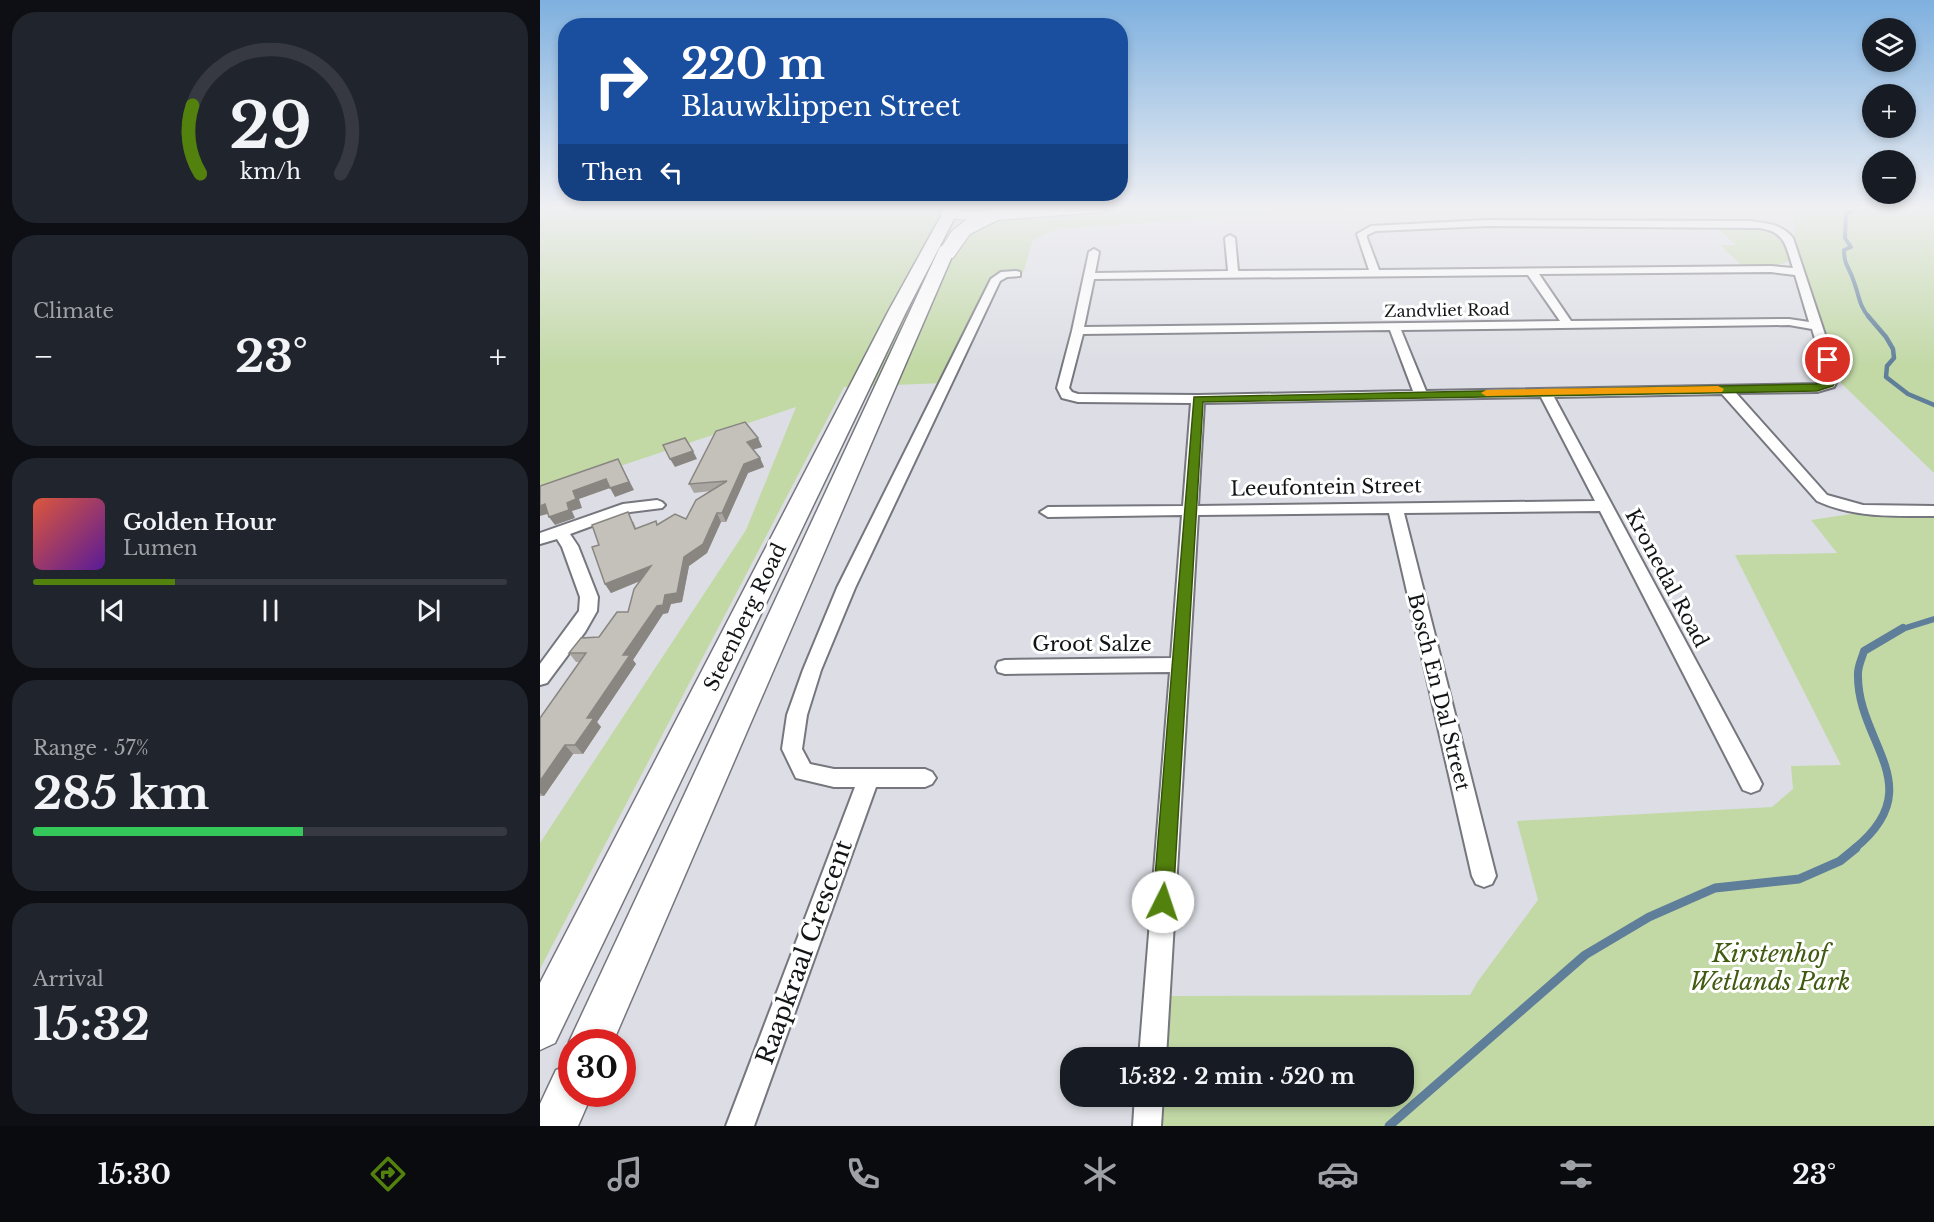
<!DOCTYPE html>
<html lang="en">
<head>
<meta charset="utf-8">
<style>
	:root { --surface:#171b24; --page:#20242c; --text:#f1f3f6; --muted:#9ea1a6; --line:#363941; --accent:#53810d }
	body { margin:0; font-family:"Libre Baskerville",serif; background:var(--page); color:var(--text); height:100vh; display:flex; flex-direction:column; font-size:22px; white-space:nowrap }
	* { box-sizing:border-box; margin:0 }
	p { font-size:20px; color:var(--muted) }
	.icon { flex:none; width:33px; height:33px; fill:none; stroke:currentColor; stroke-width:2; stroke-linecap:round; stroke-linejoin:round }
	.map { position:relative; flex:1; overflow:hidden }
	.sheet { display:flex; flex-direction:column; gap:12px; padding:12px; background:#0d0f14; width:540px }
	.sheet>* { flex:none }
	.hud { position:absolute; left:18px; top:18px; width:570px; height:183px; border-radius:24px; box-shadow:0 3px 9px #0003; background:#1a4fa0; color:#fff; overflow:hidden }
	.fabs { position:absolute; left:1322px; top:18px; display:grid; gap:12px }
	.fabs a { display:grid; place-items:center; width:54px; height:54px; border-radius:50%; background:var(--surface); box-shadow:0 3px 9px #0003; font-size:30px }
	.speed { position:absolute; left:18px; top:1029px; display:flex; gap:12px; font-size:30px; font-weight:700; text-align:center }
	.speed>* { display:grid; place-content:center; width:78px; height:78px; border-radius:50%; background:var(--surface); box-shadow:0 3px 9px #0003; line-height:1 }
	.speed .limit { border:9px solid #d22; background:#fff; color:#111 }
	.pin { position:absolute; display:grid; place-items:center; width:51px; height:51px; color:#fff; margin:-26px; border:3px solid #fff; border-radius:50%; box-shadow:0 2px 6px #0007 }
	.me { position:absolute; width:66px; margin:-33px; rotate:4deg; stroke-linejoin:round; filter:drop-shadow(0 0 4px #0008) }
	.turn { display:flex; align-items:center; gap:21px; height:126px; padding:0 24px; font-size:27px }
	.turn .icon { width:78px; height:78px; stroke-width:2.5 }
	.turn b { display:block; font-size:42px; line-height:51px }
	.then { display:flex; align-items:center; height:57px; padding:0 24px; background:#0003; gap:12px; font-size:22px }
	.big { font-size:45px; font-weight:800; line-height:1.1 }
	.sheet .widget { flex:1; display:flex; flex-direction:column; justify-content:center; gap:9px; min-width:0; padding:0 21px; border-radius:24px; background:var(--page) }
	.sheet .dial { align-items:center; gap:0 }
	.dial svg { height:156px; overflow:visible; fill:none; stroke:var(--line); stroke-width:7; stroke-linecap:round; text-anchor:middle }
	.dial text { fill:var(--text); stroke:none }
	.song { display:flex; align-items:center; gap:18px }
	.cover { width:72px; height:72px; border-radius:9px; background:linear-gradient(135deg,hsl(10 70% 55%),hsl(270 70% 35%)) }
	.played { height:6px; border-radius:3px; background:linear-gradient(90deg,var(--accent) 30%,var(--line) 30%) }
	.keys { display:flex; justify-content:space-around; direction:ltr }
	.heat { display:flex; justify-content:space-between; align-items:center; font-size:33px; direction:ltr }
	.charge { height:9px; border-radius:4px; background:linear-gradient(90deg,#34c759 57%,var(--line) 0) }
	.trip { position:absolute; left:520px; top:1047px; width:354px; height:60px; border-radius:24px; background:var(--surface); box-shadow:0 3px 9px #0003; font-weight:800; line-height:60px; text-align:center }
	.dock { display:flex; height:96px; justify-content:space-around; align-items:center; background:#090b0e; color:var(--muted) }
	.dock .icon { width:42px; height:42px }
	.dock .on { color:var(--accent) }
	.dock b { font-size:27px; color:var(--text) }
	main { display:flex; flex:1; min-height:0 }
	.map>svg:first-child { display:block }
</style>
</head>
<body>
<main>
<section class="sheet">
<div class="widget dial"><svg viewBox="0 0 100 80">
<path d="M14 69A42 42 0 1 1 86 69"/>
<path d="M14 69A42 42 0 0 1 10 34" stroke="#53810d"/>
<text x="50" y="56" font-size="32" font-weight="700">29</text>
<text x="50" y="72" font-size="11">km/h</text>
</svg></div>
<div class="widget"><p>Climate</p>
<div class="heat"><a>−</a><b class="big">23°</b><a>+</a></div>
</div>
<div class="widget">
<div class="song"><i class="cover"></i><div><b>Golden Hour</b><p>Lumen</p></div></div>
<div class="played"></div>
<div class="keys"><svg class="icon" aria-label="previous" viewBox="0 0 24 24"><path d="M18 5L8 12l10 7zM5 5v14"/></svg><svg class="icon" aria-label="pause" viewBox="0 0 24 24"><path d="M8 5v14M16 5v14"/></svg><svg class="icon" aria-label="next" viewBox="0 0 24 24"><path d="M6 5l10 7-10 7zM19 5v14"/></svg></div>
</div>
<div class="widget"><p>Range · 57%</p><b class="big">285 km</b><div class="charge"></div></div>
<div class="widget"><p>Arrival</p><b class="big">15:32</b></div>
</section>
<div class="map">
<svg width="1394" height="1126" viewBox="0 0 1394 1126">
	<rect width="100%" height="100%" fill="#dddee5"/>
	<!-- green -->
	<g fill="#c2d9a6">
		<path d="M 0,207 L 822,207 L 517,229 L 493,240 L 483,273 L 459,276 L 405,383 L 304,387 L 0,969 L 0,843 L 206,530 L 256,407 L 0,493 Z"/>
		<path d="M 1238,207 L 1394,207 L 1394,473 L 1301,383 L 1255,237 L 1254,220 Z"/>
		<path d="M 1175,226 L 1228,228 L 1241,234 L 1249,261 L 1239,265 L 1202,266 L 1180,245 L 1196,245 Z"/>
		<path d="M 1394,511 L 1394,1126 L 608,1126 L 610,1097 L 864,1096 L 864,1058 L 612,1057 L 616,996 L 930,995 L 938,981 L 998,900 L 977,821 L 1232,807 L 1253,789 L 1251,766 L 1301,765 L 1195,555 L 1297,553 L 1271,520 L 1324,512 Z"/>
	</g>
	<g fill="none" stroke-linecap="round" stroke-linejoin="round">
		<!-- stream-far4 -->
		<path stroke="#5f7e99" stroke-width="4" d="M 1316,207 L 1313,211 L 1306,213 L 1305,238 L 1311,247 L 1304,250 C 1304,266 1310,268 1314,282 C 1319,295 1319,306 1329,317"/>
		<!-- stream-far3 -->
		<path stroke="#5f7e99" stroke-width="4.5" d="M 1328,316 L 1346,337 L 1353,349 L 1354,358 L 1347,366 L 1346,377 L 1368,394 L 1394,405"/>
		<!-- stream-far2 -->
		<path stroke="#5f7e99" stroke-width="6" d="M 1359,630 L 1394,619"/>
		<!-- stream-far1 -->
		<path stroke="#5f7e99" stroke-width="8" d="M 1314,849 C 1392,786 1316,743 1318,673 C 1318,666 1322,658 1324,651 L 1363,628"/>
		<!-- stream -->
		<path stroke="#5f7e99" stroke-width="9" d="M 849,1126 L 1045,955 L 1109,917 L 1175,888 L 1259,879 L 1300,861 L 1316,848"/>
		<!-- minor casing -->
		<g stroke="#76777e" stroke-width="4">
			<g id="minor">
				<path d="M 947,220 L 1210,221 C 1226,223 1242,224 1253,238 L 1299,377 L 1294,387 L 1277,392 L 1196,393 L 1287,495 L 1323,505 L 1394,506 L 1394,516 C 1353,516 1315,518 1277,501 L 1182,394 L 1014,397 L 1219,778 L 1222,784 L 1219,790 L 1211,793 L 1203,790 L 1060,511 L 864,513 L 956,876 L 952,884 L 944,887 L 936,884 L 932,876 L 849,513 L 658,515 L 626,1058 L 599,1058 L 630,672 L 465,674 L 458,672 L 456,667 L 458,662 L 465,660 L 631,658 L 642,515 L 508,517 L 500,512 L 508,507 L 643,506 L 651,403 L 538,402 L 522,398 L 517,388 L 532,331 L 549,252 L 554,249 L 559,252 L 555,273 L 688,271 L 685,238 L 690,235 L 695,238 L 698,271 L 829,270 L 817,234 L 831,226 ZM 947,226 L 1220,228 C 1246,232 1246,247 1253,268 L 1231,266 L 839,270 L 827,238 L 827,235 L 836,231 ZM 1231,272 L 1255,275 L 1269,322 L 1249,319 L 1031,321 L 999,274 ZM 988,275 L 1020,321 L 544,327 L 554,279 ZM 1249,325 L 1272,329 L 1287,377 L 1285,382 L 1276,384 L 886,391 L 861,330 ZM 850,330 L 873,391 L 658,395 L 538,394 L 532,392 L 529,388 L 543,334 ZM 1001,397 L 1055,501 L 658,506 L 664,403 Z"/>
				<path d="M 476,271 L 480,272 L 480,276 L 467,277 L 460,281 L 315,588 L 281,670 L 267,715 L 262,749 L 270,764 L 294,769 L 385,769 L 392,772 L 396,778 L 392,784 L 385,787 L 336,787 L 214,1126 L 186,1126 L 315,787 L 294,787 L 256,778 L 242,749 L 247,715 L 263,670 L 297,588 L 451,279 L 461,272 Z"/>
				<path d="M 117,500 L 122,502 L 125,505 L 122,508 L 90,512 L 30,534 L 38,546 L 58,597 L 57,611 L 45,632 L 7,683 L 0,685 L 0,664 L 39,611 L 40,597 L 22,547 L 17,539 L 0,544 L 0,533 L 83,504 Z"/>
				<path d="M 595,1096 L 623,1096 L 621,1126 L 593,1126 Z"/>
			</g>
		</g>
		<!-- primary casing -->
		<g stroke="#76777e" stroke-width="3">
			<g id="primary">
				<path d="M 406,207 L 420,207 L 366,312 L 15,1043 L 0,1050 L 0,983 L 348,312 Z"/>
				<path d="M 408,242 L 416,247 L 73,1042 L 32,1042 L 32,1048 L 29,1042 L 400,247 Z"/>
				<path d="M 32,1064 L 32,1094 L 52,1094 L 38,1126 L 0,1126 L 0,1104 L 16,1070 Z"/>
			</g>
		</g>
		<!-- motorway casing -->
		<g stroke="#76777e" stroke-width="2">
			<path id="motorway" d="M 486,207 L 571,207 L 563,212 L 458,220 L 430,234 L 413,258 L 399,258 L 397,254 L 412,231 L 426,220 L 403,217 L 400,213 L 403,209 L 434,211 Z"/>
		</g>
		<!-- minor -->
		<use href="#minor" fill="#fff" fill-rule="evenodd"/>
		<!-- primary -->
		<use href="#primary" fill="#fff" fill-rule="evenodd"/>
		<!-- motorway -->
		<use href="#motorway" fill="#fff" fill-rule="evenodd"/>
	</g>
	<!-- wall -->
	<path fill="#a9a5a0" d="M 218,438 L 222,447 L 213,450 L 220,458 L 224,467 L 208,473 L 186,522 L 181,522 L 167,553 L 149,566 L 142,602 L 131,604 L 128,613 L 123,614 L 93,660 L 96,664 L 57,722 L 61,727 L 43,754 L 33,754 L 4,796 L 0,796 L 0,718 L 39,662 L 36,662 L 29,653 L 59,637 L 88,612 L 100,581 L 71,593 L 65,584 L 59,545 L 93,521 L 96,528 L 146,519 L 171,491 L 154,493 L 149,484 Z"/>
	<!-- shaded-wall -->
	<g fill="#898682">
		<path d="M 218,438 L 222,447 L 211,450 L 207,442 Z"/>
		<path d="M 153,451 L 157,459 L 135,467 L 130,459 Z"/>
		<path d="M 220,458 L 224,467 L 208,473 L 186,522 L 182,513 L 204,464 Z"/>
		<path d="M 78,459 L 94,490 L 75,497 L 70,488 L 39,499 L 42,508 L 32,511 L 35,518 L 15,525 L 9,517 L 27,503 L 33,491 Z"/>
		<path d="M 5,504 L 11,513 L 0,516 L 0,506 Z"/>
		<path d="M 177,513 L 181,522 L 167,553 L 149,566 L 142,602 L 131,604 L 128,613 L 123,614 L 93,660 L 96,664 L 57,722 L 61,727 L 43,754 L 35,745 L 47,718 L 83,655 L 125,595 L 144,557 Z"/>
		<path d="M 111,566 L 117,574 L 71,593 L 65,584 Z"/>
		<path d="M 25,745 L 33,754 L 4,796 L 0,793 L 0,781 Z"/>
	</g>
	<!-- building -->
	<g fill="#c4c0ba" stroke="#898682" stroke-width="1.5">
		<path d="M 205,422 L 218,438 L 207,442 L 220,458 L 204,464 L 182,513 L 177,513 L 163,544 L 144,557 L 137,593 L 125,595 L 123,605 L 117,606 L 83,655 L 90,655 L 47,718 L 54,718 L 35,745 L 25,745 L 0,781 L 0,718 L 46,653 L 29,653 L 41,638 L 59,637 L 77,612 L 88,612 L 94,589 L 111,566 L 65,584 L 52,547 L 59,545 L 52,525 L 88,512 L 95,529 L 116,521 L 117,525 L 135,514 L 146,519 L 156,500 L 187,481 L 149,484 L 176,431 Z"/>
		<path d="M 145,438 L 153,451 L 130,459 L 123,445 Z"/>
		<path d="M 78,459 L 89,482 L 70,488 L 66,479 L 33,491 L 36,499 L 27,503 L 29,510 L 9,517 L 5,504 L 0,506 L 0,486 Z"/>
	</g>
	<!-- sky -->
	<linearGradient id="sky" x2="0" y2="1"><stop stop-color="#7eb0df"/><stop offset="0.57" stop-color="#f0f0f3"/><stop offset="1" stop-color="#f0f0f3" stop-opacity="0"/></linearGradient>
	<rect width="1394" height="365" fill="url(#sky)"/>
	<!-- route -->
	<path fill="#53810d" stroke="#365408" stroke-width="1.5" d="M 1284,358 L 1291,358 L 1298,376 L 1293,386 L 1277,391 L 663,402 L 633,902 L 630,909 L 623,912 L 616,909 L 613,902 L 654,397 L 1276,384 L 1285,382 L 1288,376 L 1283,360 Z"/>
	<!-- slow -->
	<path fill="#f59e0b" d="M 1178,386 L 1184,389 L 1182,392 L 946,396 L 941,393 L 946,390 Z"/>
	<g text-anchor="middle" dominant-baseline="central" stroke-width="6" stroke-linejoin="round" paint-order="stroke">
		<!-- far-street labels -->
		<g font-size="16" fill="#131416" stroke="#fff">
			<text transform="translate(907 310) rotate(-1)">Zandvliet Road</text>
		</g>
		<!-- street labels -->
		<g font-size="20" fill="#131416" stroke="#fff">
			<text transform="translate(786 487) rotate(-1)">Leeufontein Street</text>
			<text transform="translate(1127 578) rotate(62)">Kronedal Road</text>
			<text transform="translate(205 617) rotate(-64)">Steenberg Road</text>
			<text x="552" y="644">Groot Salze</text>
			<text transform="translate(899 692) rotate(76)">Bosch En Dal Street</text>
		</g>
		<!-- near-street labels -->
		<g font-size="24" fill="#131416" stroke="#fff">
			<text transform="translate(264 952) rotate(-70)">Raapkraal Crescent</text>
		</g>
		<!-- near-park labels -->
		<g font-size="24" font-style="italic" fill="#415b10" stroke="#fff">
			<text x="1230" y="953">Kirstenhof<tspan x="1230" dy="28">Wetlands Park</tspan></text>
		</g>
	</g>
</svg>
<div class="fabs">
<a><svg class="icon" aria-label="layers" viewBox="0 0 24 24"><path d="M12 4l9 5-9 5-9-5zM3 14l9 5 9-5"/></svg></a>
<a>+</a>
<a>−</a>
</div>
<div class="speed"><div class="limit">30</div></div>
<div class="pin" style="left:1288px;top:360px;background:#d93025"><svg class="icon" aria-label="arrive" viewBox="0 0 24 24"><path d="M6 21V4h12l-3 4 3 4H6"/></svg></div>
<svg class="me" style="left:623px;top:902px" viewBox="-20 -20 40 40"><circle r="19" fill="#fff"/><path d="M0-13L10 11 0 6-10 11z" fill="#53810d"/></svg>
<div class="trip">15:32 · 2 min · 520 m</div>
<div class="hud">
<div class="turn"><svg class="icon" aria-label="right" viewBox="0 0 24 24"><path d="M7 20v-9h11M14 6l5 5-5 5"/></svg><div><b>220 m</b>Blauwklippen Street</div></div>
<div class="then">Then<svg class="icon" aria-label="left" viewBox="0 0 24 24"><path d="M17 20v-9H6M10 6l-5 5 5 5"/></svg></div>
</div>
</div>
</main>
<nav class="dock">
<b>15:30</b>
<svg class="icon on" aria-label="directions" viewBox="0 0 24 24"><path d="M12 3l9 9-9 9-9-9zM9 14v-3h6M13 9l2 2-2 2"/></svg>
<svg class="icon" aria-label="music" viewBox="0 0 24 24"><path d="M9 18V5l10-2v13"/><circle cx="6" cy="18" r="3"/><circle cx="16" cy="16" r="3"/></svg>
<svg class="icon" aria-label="phone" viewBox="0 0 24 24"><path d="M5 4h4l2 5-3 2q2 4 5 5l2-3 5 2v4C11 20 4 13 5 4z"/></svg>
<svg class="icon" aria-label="climate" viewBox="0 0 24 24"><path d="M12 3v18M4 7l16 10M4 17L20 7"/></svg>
<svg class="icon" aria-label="car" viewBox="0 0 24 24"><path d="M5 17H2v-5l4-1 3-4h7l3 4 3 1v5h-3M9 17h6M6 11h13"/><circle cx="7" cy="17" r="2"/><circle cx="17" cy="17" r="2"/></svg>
<svg class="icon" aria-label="filters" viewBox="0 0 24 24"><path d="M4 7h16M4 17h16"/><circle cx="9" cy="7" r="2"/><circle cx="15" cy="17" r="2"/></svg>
<b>23°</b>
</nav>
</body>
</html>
